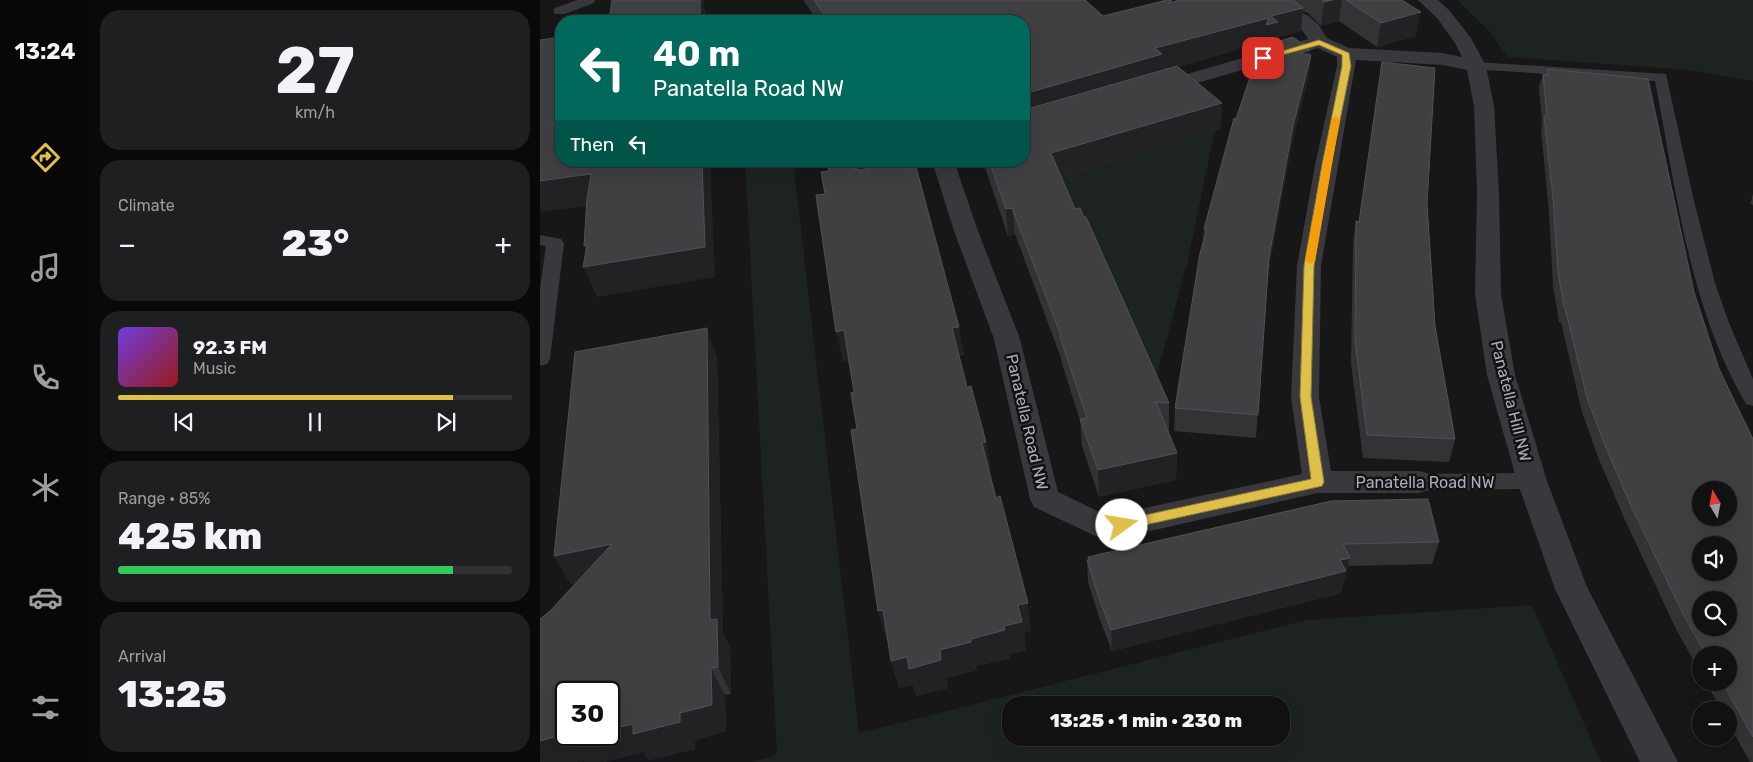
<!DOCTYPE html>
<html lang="en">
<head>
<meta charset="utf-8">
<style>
	:root { --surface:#111112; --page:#1e1f20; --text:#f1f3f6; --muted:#9c9d9f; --line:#303132; --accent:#ddbf4a }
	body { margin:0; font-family:Rubik,sans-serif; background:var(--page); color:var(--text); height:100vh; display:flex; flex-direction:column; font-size:19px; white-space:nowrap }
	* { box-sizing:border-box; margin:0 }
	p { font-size:16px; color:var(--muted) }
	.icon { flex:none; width:28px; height:28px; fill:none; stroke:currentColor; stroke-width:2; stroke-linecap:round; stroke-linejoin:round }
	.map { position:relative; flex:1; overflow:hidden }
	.drawer { display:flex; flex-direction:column; gap:10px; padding:10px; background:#09090a; width:450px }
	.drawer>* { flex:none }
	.guide { position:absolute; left:15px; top:15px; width:475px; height:152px; border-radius:20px; box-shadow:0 5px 20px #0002,0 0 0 1px var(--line); background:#00695c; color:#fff; overflow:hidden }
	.needle { width:32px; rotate:350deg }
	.tools { position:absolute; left:1152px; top:481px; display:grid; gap:10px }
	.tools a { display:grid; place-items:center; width:45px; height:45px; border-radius:50%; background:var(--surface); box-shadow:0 5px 20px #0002,0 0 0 1px var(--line); font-size:25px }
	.speed { position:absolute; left:15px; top:681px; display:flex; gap:10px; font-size:25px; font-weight:700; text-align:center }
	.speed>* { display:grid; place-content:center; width:65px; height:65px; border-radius:50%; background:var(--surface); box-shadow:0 5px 20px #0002,0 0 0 1px var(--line); line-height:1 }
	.speed .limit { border:2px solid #111; border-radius:8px; background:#fff; color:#111 }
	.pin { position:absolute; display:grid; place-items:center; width:42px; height:42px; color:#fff; margin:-21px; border-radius:10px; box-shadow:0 2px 8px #0006 }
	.me { position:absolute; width:55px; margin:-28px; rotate:77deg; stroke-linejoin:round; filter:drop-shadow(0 0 4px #0008) }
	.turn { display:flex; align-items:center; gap:18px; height:105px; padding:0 15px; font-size:22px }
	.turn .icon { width:65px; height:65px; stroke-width:2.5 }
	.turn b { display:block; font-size:35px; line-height:42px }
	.then { display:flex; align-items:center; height:48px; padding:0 15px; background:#0003; gap:10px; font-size:19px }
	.big { font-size:38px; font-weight:800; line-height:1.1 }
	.drawer .tile { flex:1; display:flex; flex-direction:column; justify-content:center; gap:8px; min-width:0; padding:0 18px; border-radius:20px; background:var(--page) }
	.drawer .dial { align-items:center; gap:0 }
	.dial b { font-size:65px; line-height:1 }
	.song { display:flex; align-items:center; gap:15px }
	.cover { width:60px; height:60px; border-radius:8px; background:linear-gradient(135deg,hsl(260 70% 55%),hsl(0 70% 35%)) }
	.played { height:5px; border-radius:2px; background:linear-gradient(90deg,var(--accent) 85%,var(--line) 85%) }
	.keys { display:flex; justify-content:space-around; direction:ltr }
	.heat { display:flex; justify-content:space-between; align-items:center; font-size:28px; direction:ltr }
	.charge { height:8px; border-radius:4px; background:linear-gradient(90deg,#34c759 85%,var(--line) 0) }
	.trip { position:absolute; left:462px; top:696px; width:288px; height:50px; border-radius:20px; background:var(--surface); box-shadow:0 5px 20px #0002,0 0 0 1px var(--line); font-weight:800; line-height:50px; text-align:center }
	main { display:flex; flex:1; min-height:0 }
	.dock { display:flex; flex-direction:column; width:90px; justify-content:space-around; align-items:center; background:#070707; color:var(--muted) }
	.dock .icon { width:35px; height:35px }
	.dock .active { color:var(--accent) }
	.dock b { font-size:22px; color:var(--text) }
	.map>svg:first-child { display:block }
</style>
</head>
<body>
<main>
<nav class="dock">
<b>13:24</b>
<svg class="icon active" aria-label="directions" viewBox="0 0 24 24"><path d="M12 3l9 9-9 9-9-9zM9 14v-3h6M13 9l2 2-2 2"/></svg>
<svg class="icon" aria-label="music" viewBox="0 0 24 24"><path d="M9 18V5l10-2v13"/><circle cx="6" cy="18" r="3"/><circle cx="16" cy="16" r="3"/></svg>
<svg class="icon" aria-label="phone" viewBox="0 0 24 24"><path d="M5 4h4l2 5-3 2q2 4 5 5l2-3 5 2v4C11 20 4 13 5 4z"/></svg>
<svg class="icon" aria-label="climate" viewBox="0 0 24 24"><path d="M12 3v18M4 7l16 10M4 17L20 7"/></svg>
<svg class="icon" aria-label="car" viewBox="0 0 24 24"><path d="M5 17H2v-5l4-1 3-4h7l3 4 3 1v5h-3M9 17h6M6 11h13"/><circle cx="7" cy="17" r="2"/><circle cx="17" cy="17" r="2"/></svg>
<svg class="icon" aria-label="filters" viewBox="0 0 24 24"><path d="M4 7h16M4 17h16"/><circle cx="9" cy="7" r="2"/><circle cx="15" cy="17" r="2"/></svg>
</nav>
<section class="drawer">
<div class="tile dial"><b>27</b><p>km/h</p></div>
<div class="tile"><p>Climate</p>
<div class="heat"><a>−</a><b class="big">23°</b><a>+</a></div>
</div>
<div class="tile">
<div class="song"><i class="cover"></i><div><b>92.3 FM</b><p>Music</p></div></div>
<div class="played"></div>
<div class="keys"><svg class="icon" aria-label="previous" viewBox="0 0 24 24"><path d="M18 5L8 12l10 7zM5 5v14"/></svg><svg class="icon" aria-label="pause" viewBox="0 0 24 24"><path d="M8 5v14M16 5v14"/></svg><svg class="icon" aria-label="next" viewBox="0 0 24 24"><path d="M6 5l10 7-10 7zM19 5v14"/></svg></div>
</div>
<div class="tile"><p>Range · 85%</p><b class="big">425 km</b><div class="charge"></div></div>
<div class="tile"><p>Arrival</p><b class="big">13:25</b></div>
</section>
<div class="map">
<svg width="1213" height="762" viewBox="0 0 1213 762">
	<rect width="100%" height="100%" fill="#171718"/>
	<!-- green -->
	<g fill="#1d231f" fill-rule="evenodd">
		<path d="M 917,0 L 1213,0 L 1213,81 L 1149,70 L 968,57 L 949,31 Z"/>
		<path d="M 675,129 L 648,260 L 613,389 L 517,173 Z"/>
		<path d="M 205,161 L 253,161 L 319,733 L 767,620 L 992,605 L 1061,762 L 212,762 L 237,755 ZM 471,705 L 741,705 L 741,738 L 471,738 Z"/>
	</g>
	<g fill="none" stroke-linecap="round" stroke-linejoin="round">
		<!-- lane -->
		<g fill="#38383d" fill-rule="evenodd">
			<path d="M 37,0 L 55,0 L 54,3 L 25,14 L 15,14 L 13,11 L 15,8 Z"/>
			<path d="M 936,62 L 1126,74 L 1154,201 L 1175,283 L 1189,323 L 1213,379 L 1213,406 L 1206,404 C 1149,307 1136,189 1115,81 L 931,69 L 929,66 L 931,63 Z"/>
			<path d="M 0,235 L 21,239 L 24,243 L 10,359 L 7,364 L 0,366 L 0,288 L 6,246 L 0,245 Z"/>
			<path d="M 992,473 L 1000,475 L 1003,481 L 1000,487 L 992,489 L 879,490 L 871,488 L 868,482 L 871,476 L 879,474 Z"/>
		</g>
		<!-- street -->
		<path fill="#38383d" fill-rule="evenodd" d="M 878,0 L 898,0 L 909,10 L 931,38 L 946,66 L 954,106 L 959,193 L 961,294 L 975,375 L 1007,481 L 1047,587 L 1138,762 L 1100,762 L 1015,589 L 977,481 L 947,375 L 935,294 L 937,193 L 934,106 L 927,70 L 903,65 L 816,60 L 781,266 L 779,397 L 791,471 L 879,471 L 890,474 L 894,482 L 890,490 L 879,493 L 778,493 L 566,541 L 494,507 L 490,499 L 454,339 L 414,231 L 392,161 L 414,161 L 438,231 L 480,339 L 518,492 L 568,516 L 762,474 L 751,397 L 757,266 L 775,165 L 797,66 L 797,57 L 778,48 L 616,95 L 609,93 L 606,89 L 609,85 L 768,39 C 759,21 748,25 741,14 L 744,10 L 750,9 L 767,15 L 778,24 L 787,38 L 809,48 L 903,53 L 922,57 L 915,43 L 897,18 Z"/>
	</g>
	<!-- wall -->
	<g fill="#333336">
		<path d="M 263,0 L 545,0 L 563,16 L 640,0 L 862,0 L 876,36 L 837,47 L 799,21 L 781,26 L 768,13 L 763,11 L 761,31 L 737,38 L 737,42 L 770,54 L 769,75 L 751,148 L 728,274 L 716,438 L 634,431 L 635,408 L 663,242 L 664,229 L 696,119 L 724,45 L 725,42 L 637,67 L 681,129 L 521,177 L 535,209 L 629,403 L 629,431 L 627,430 L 637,453 L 636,480 L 559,497 L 542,446 L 540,420 L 522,364 L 521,358 L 475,234 L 468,236 L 443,161 L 484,161 L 484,21 L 278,21 Z"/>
		<path d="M 842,62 L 887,203 L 895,326 L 915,439 L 909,462 L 823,458 L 811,363 L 813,243 L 816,221 L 819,222 Z"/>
		<path d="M 1007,69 L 1154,292 L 1179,369 L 1213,439 L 1213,762 L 1210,762 L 1189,724 L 1189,710 L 1181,710 L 1166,682 L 1189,682 L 1189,655 L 1161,655 L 1161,674 L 1136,629 L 1085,520 L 1058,457 L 1042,412 L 1021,322 L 1019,322 L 1013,285 L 1009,212 L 1001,129 L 1002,123 L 999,87 L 1003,74 L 1005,75 Z"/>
		<path d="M 296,161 L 367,161 L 424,355 L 419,356 L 427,387 L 446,442 L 451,470 L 449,471 L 491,631 L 484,632 L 486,650 L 469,654 L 470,658 L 436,666 L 437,670 L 406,678 L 408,688 L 376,696 L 373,685 L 359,688 L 351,661 L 348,639 L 346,639 L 338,611 L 317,429 L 314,392 L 308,360 L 303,361 L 285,194 L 289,171 L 298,165 Z"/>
		<path d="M 1213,194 L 1213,205 L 1210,204 Z"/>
		<path d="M 177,357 L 183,634 L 190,647 L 191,694 L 185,695 L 186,731 L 155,740 L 155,749 L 109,760 L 104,752 L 64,762 L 45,762 L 44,761 L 39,762 L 0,762 L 10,611 L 36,583 L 31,584 L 14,556 Z"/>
		<path d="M 791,501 L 899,542 L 892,564 L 808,566 L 801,593 L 572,651 L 560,620 L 548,582 L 547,560 L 548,560 L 548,557 Z"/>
	</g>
	<!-- shaded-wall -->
	<g fill="#222224">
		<path d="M 160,0 L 164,0 L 164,4 L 167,16 L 168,21 L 160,21 Z"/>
		<path d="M 793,0 L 802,0 L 799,21 L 781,26 L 784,2 Z"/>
		<path d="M 763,8 L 761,31 L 737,38 L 736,46 L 724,49 L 725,42 L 622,71 L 484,120 L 484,94 L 615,48 Z"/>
		<path d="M 881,12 L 876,36 L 837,47 L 841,23 Z"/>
		<path d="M 770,50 L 769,65 L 771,55 L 769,75 L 751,148 L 727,279 L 729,257 L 759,53 Z"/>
		<path d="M 682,103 L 681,129 L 513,179 L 511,153 Z"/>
		<path d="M 21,118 L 21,148 L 11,124 Z"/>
		<path d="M 162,161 L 171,161 L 171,184 L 175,277 L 57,297 L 43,267 L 52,265 L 44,246 Z"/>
		<path d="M 309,161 L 336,161 L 323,172 L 313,189 L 308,163 Z"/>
		<path d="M 51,174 L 63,204 L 0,212 L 0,181 Z"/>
		<path d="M 472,208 L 475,234 L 468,236 L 466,209 Z"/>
		<path d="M 419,327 L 424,355 L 416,357 L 412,328 Z"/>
		<path d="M 167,328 L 177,357 L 183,634 L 190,647 L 191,694 L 178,667 L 170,620 Z"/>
		<path d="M 304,330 L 311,359 L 303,361 L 296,332 Z"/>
		<path d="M 446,442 L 451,470 L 446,472 L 442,443 Z"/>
		<path d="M 637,453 L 636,480 L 559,497 L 558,470 Z"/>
		<path d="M 72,544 L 88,572 L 31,584 L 14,556 Z"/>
		<path d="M 810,558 L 801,593 L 572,651 L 571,630 Z"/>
		<path d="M 488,603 L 491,631 L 484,632 L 486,650 L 469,654 L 470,658 L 436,666 L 437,670 L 406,678 L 408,688 L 376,696 L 373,685 L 359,688 L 351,661 L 400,650 L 464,626 L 478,605 Z"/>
		<path d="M 343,610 L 351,638 L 346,639 L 338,611 Z"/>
		<path d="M 171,668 L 185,695 L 186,731 L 155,740 L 155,749 L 109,760 L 104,752 L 64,762 L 45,762 L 44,761 L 39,762 L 0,762 L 0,741 L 26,734 L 26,735 L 69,735 L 69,730 L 140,713 Z"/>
	</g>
	<!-- building -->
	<g fill="#404043" stroke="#505155" fill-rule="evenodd">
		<path d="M 72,0 L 160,0 L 160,21 L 69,21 Z"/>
		<path d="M 274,0 L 545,0 L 563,16 L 627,0 L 632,0 L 629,3 L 640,0 L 753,0 L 763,8 L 731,16 L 738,22 L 726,25 L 729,18 L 615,48 L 622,54 L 484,94 L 484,21 L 299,21 L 288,20 Z"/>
		<path d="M 782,0 L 793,0 L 784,2 Z"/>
		<path d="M 806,0 L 862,0 L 881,12 L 841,23 Z"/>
		<path d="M 21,37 L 21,118 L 11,124 L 21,122 L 21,161 L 162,161 L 165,247 L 43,267 L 47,245 L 44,246 L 47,199 L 51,174 L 0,181 L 0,40 Z"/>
		<path d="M 753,37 L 770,50 L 759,53 L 771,55 L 753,126 L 729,257 L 718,415 L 635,408 L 660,253 L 667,229 L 664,229 L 694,118 L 696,119 L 720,47 Z"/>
		<path d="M 842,62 L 895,68 L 887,203 L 895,326 L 915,439 L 827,435 L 815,340 L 816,221 L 819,222 Z"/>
		<path d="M 637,66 L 682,103 L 511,153 L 535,209 L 540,208 L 544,217 L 546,217 L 629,403 L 616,402 L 637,453 L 558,470 L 540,419 L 547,418 L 520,337 L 521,336 L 472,208 L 466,209 L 449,161 L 484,161 L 484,110 Z"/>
		<path d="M 1007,69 L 1108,79 L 1154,292 L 1179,369 L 1213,439 L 1213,737 L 1182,682 L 1189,682 L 1189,655 L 1166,655 L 1144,616 L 1091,506 L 1064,443 L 1047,398 L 1025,308 L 1024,308 L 1018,271 L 1013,198 L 1004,116 L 1007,116 L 1003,74 L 1008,75 ZM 1161,490 L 1189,490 L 1189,518 L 1161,518 ZM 1161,545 L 1189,545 L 1189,572 L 1161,572 ZM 1161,600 L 1189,600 L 1189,628 L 1161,628 Z"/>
		<path d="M 334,161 L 367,161 L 369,168 L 376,167 L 419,327 L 412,328 L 427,387 L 431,386 L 446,442 L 442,443 L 456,498 L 460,496 L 488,603 L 478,605 L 482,622 L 464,626 L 465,630 L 431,639 L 431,642 L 400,650 L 401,660 L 369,669 L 367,657 L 351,661 L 343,610 L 338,611 L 311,430 L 317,429 L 311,393 L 314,392 L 304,330 L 296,332 L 276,195 L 285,194 L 281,172 L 289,171 L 288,166 L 308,163 L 312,168 L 321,170 L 329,168 Z"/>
		<path d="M 167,328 L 170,620 L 177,619 L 178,667 L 171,668 L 172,705 L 140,713 L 140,722 L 93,734 L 93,724 L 69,730 L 69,692 L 26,692 L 26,734 L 0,741 L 0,619 L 10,611 L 72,544 L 14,556 L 35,352 Z"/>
		<path d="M 888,499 L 899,542 L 803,544 L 810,558 L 800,560 L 806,571 L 571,630 L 559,598 L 547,560 L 549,560 L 548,557 L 791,501 Z"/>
		<path d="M 29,735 L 49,735 L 29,740 Z"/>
	</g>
	<!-- route -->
	<path fill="#ddbf4a" stroke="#907c30" d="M 779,40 L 809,53 L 811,66 L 791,165 L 774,266 L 771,397 L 784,482 L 782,486 L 778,487 L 582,530 L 577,528 L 576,525 L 577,521 L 582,520 L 771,479 L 760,397 L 764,266 L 782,165 L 802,66 L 802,55 L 779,45 L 723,60 L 719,58 Z"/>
	<!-- slow -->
	<path fill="#f59e0b" d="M 796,116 L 800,119 L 775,261 L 770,264 L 765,261 L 792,119 Z"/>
	<g text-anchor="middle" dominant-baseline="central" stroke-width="5" stroke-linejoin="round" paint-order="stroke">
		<!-- street labels -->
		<g font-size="16" fill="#aaacb6" stroke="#121113">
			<text transform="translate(971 401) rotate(76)">Panatella Hill NW</text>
			<text transform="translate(487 422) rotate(77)">Panatella Road NW</text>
			<text x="885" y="482">Panatella Road NW</text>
		</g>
	</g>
</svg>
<div class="tools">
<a><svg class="needle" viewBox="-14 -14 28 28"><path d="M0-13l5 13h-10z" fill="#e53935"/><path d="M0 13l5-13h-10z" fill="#9c9d9f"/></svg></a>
<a><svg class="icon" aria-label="sound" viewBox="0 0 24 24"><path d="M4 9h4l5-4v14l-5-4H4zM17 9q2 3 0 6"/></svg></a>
<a><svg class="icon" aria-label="search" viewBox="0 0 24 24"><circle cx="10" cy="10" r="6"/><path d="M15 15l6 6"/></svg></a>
<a>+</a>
<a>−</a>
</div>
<div class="speed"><div class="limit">30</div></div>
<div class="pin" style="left:723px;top:58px;background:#d93025"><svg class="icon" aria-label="arrive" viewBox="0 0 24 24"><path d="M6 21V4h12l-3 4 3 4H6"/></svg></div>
<svg class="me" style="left:582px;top:525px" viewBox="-20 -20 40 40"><circle r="19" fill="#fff"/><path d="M0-13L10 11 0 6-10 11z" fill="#ddbf4a"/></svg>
<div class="trip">13:25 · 1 min · 230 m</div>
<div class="guide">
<div class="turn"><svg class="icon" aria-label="left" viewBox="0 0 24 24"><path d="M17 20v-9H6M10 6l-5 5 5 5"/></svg><div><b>40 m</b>Panatella Road NW</div></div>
<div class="then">Then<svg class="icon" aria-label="left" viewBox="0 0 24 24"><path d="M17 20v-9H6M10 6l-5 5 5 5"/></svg></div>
</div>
</div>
</main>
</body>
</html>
